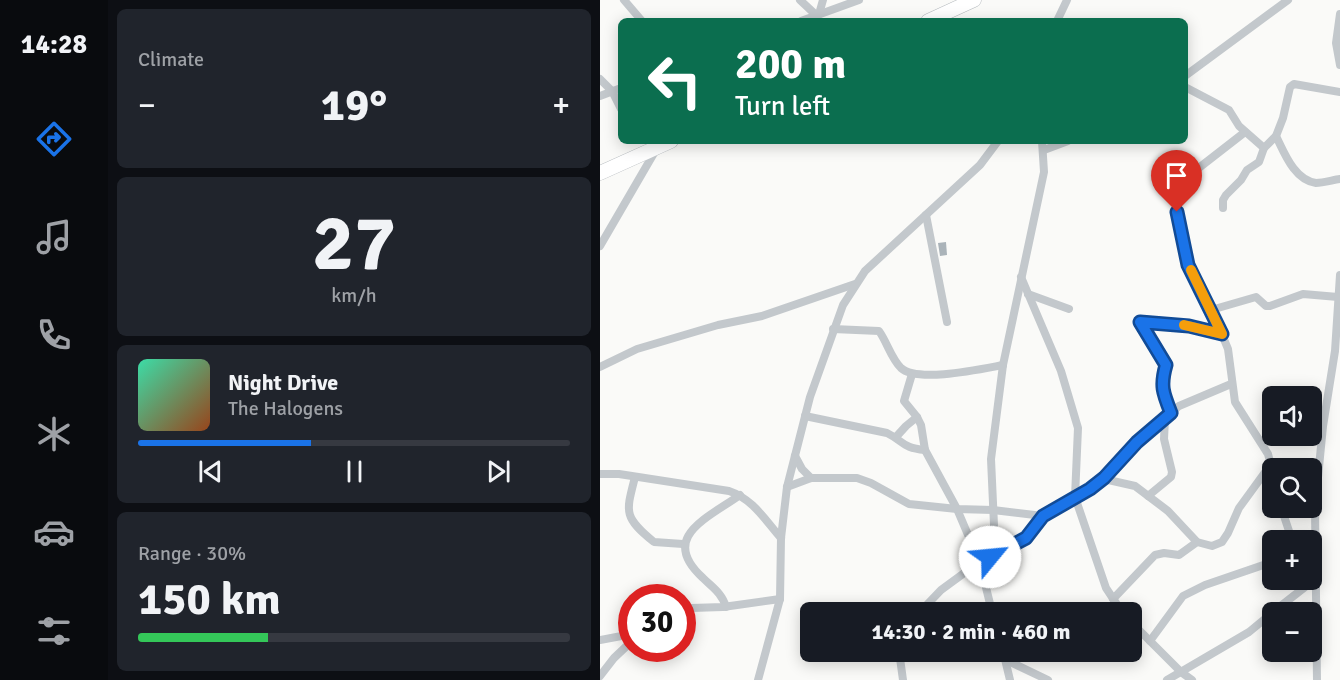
<!DOCTYPE html>
<html lang="en">
<head>
<meta charset="utf-8">
<style>
	:root { --surface:#171b24; --page:#20242c; --text:#f1f3f6; --muted:#9ea1a6; --line:#363941; --accent:#1a73e8 }
	body { margin:0; font-family:Signika,sans-serif; background:var(--page); color:var(--text); height:100vh; display:flex; flex-direction:column; font-size:22px; white-space:nowrap }
	* { box-sizing:border-box; margin:0 }
	p { font-size:20px; color:var(--muted) }
	.icon { flex:none; width:33px; height:33px; fill:none; stroke:currentColor; stroke-width:2; stroke-linecap:round; stroke-linejoin:round }
	.map { position:relative; flex:1; overflow:hidden }
	.side { display:flex; flex-direction:column; gap:9px; padding:9px; background:#0d0f14; width:492px }
	.side>* { flex:none }
	.top-card { position:absolute; left:18px; top:18px; width:570px; height:126px; border-radius:9px; box-shadow:0 3px 15px #0003; background:#0b6e4f; color:#fff; overflow:hidden }
	.buttons { position:absolute; left:662px; top:386px; display:grid; gap:12px }
	.buttons a { display:grid; place-items:center; width:60px; height:60px; border-radius:9px; background:var(--surface); box-shadow:0 3px 15px #0003; font-size:30px }
	.speed { position:absolute; left:18px; top:584px; display:flex; gap:12px; font-size:30px; font-weight:700; text-align:center }
	.speed>* { display:grid; place-content:center; width:78px; height:78px; border-radius:50%; background:var(--surface); box-shadow:0 3px 15px #0003; line-height:1 }
	.speed .limit { border:9px solid #d22; background:#fff; color:#111 }
	.pin { position:absolute; display:grid; place-items:center; width:51px; height:51px; color:#fff; margin:-62px -26px; border-radius:50% 50% 50% 0; rotate:-45deg; box-shadow:0 0 6px #0007 }
	.pin .icon { rotate:45deg }
	.me { position:absolute; width:66px; margin:-33px; rotate:62deg; stroke-linejoin:round; filter:drop-shadow(0 0 4px #0008) }
	.turn { display:flex; align-items:center; gap:21px; height:126px; padding:0 18px; font-size:27px }
	.turn .icon { width:78px; height:78px; stroke-width:2.5 }
	.turn b { display:block; font-size:42px; line-height:51px }
	.big { font-size:45px; font-weight:700; line-height:1.1 }
	.side .card { flex:1; display:flex; flex-direction:column; justify-content:center; gap:9px; min-width:0; padding:0 21px; border-radius:9px; background:var(--page) }
	.side .dial { align-items:center; gap:0 }
	.dial b { font-size:78px; line-height:1 }
	.song { display:flex; align-items:center; gap:18px }
	.cover { width:72px; height:72px; border-radius:9px; background:linear-gradient(135deg,hsl(160 70% 55%),hsl(20 70% 35%)) }
	.played { height:6px; border-radius:3px; background:linear-gradient(90deg,var(--accent) 40%,var(--line) 40%) }
	.keys { display:flex; justify-content:space-around; direction:ltr }
	.heat { display:flex; justify-content:space-between; align-items:center; font-size:33px; direction:ltr }
	.charge { height:9px; border-radius:4px; background:linear-gradient(90deg,#34c759 30%,var(--line) 0) }
	.trip { position:absolute; left:200px; top:602px; width:342px; height:60px; border-radius:9px; background:var(--surface); box-shadow:0 3px 15px #0003; font-weight:700; line-height:60px; text-align:center }
	main { display:flex; flex:1; min-height:0 }
	.menu { display:flex; flex-direction:column; width:108px; justify-content:space-around; align-items:center; background:#090b0e; color:var(--muted) }
	.menu .icon { width:42px; height:42px }
	.menu .selected { color:var(--accent) }
	.menu b { font-size:27px; color:var(--text) }
	.map>svg:first-child { display:block }
</style>
</head>
<body>
<main>
<nav class="menu">
<b>14:28</b>
<svg class="icon selected" aria-label="directions" viewBox="0 0 24 24"><path d="M12 3l9 9-9 9-9-9zM9 14v-3h6M13 9l2 2-2 2"/></svg>
<svg class="icon" aria-label="music" viewBox="0 0 24 24"><path d="M9 18V5l10-2v13"/><circle cx="6" cy="18" r="3"/><circle cx="16" cy="16" r="3"/></svg>
<svg class="icon" aria-label="phone" viewBox="0 0 24 24"><path d="M5 4h4l2 5-3 2q2 4 5 5l2-3 5 2v4C11 20 4 13 5 4z"/></svg>
<svg class="icon" aria-label="climate" viewBox="0 0 24 24"><path d="M12 3v18M4 7l16 10M4 17L20 7"/></svg>
<svg class="icon" aria-label="car" viewBox="0 0 24 24"><path d="M5 17H2v-5l4-1 3-4h7l3 4 3 1v5h-3M9 17h6M6 11h13"/><circle cx="7" cy="17" r="2"/><circle cx="17" cy="17" r="2"/></svg>
<svg class="icon" aria-label="filters" viewBox="0 0 24 24"><path d="M4 7h16M4 17h16"/><circle cx="9" cy="7" r="2"/><circle cx="15" cy="17" r="2"/></svg>
</nav>
<section class="side">
<div class="card"><p>Climate</p>
<div class="heat"><a>−</a><b class="big">19°</b><a>+</a></div>
</div>
<div class="card dial"><b>27</b><p>km/h</p></div>
<div class="card">
<div class="song"><i class="cover"></i><div><b>Night Drive</b><p>The Halogens</p></div></div>
<div class="played"></div>
<div class="keys"><svg class="icon" aria-label="previous" viewBox="0 0 24 24"><path d="M18 5L8 12l10 7zM5 5v14"/></svg><svg class="icon" aria-label="pause" viewBox="0 0 24 24"><path d="M8 5v14M16 5v14"/></svg><svg class="icon" aria-label="next" viewBox="0 0 24 24"><path d="M6 5l10 7-10 7zM19 5v14"/></svg></div>
</div>
<div class="card"><p>Range · 30%</p><b class="big">150 km</b><div class="charge"></div></div>
</section>
<div class="map">
<svg width="740" height="680" viewBox="0 0 740 680">
	<rect width="100%" height="100%" fill="#fafaf8"/>
	<!-- building -->
	<path fill="#aab3b9" d="M 346,242 L 347,255 L 340,256 L 338,243 Z"/>
	<g fill="none" stroke-linecap="round" stroke-linejoin="round">
		<!-- trunk casing -->
		<g stroke="#b4b9bd" stroke-width="15">
			<g id="trunk">
				<path d="M 328,21 L 374,0"/>
				<path d="M 0,173 L 71,141"/>
			</g>
		</g>
		<!-- minor -->
		<g stroke="#c3c8cc" stroke-width="8">
			<path d="M 24,0 L 42,21"/>
			<path d="M 200,0 L 216,15"/>
			<path d="M 219,14 L 223,0"/>
			<path d="M 740,14 L 736,43 L 740,65"/>
			<path d="M 201,21 L 259,0"/>
			<path d="M 457,21 L 467,0"/>
			<path d="M 585,76 L 688,0"/>
			<path d="M 0,79 L 12,91 L 21,109"/>
			<path d="M 585,87 L 629,110 L 639,126 L 664,148"/>
			<path d="M 0,96 L 21,88"/>
			<path d="M 645,132 L 600,167 L 581,179 L 575,188 L 577,212 L 588,265 L 616,320 L 628,349 L 635,402 L 668,454 L 672,469"/>
			<path d="M 676,136 C 684,152 694,180 716,183 C 723,183 733,180 740,179"/>
			<path d="M 444,150 L 468,141"/>
			<path d="M 623,208 L 623,200 L 626,195 L 641,180 L 647,170 L 659,162 L 664,148 L 676,136 L 683,118 L 690,87 L 694,84 L 740,92"/>
			<path d="M 326,215 L 347,322"/>
			<path d="M 0,246 L 57,148 L 50,141"/>
			<path d="M 421,277 L 461,371 L 478,428 L 475,497 L 506,588 L 522,612"/>
			<path d="M 428,294 L 469,309"/>
			<path d="M 611,310 L 656,297 L 666,306 L 670,306 L 703,294 L 738,297"/>
			<path d="M 233,329 L 279,331 C 287,342 291,358 301,368 C 317,383 381,369 403,365"/>
			<path d="M 0,367 L 37,349 L 118,325 L 162,316 L 255,284"/>
			<path d="M 312,374 L 304,401 L 317,417 L 321,425 L 325,450 L 357,509 L 380,563 L 392,612"/>
			<path d="M 571,413 C 563,393 560,386 566,365 L 540,323 L 589,326 L 622,334"/>
			<path d="M 205,416 L 287,433 C 305,442 302,448 325,450"/>
			<path d="M 296,437 L 306,426 L 317,417"/>
			<path d="M 195,456 L 202,469 L 211,478"/>
			<path d="M 0,474 L 19,474 L 129,491 C 153,499 165,520 181,538"/>
			<path d="M 35,477 C 26,512 23,517 54,542 L 83,544"/>
			<path d="M 504,479 L 535,486 L 568,511 L 597,542 L 612,546 L 622,542 L 628,533 L 639,508 L 671,464"/>
			<path d="M 187,487 L 211,478 L 257,478 L 271,483 L 309,504 L 357,509 L 393,510 L 443,516"/>
			<path d="M 548,496 L 571,477 L 572,472 L 564,439 L 565,419"/>
			<path d="M 681,507 L 692,540"/>
			<path d="M 390,557 L 394,525 L 391,459 L 403,365 L 444,172 L 442,141"/>
			<path d="M 513,599 L 555,555 L 564,553 L 579,555 L 597,542"/>
			<path d="M 126,607 C 122,593 112,587 103,578 C 58,537 108,518 140,495"/>
			<path d="M 82,611 L 91,608 L 123,607 L 180,599"/>
			<path d="M 320,612 L 341,590 L 371,568 L 426,538 L 443,516 L 490,489 L 504,479 L 537,442 L 579,406 L 631,384"/>
			<path d="M 673,612 L 714,580"/>
			<path d="M 531,622 L 581,672 L 592,680"/>
			<path d="M 0,640 L 32,634"/>
			<path d="M 550,641 L 583,596 L 605,585 L 672,562"/>
			<path d="M 299,651 L 303,680"/>
			<path d="M 403,651 L 410,680"/>
			<path d="M 406,660 L 448,680"/>
			<path d="M 0,676 L 14,658 L 32,641"/>
			<path d="M 158,680 L 180,599 L 181,538 L 187,487 L 210,397 L 243,305 L 265,271 L 380,165 L 398,141"/>
			<path d="M 567,680 L 649,632 L 672,613"/>
			<path d="M 717,680 L 715,508 L 723,426 L 735,351 L 740,275"/>
		</g>
		<!-- trunk -->
		<use href="#trunk" stroke="#fff" stroke-width="14"/>
	</g>
	<g fill="none" stroke-linecap="round" stroke-linejoin="round">
		<!-- route casing -->
		<g stroke="#114b97" stroke-width="15">
			<path id="route" d="M 390,557 L 426,538 L 443,516 L 490,489 L 504,478 L 537,442 L 571,413 C 563,393 560,386 566,365 L 540,322 L 589,326 L 622,334 L 588,265 L 577,212"/>
		</g>
		<!-- route -->
		<use href="#route" stroke="#1a73e8" stroke-width="10"/>
		<!-- slow -->
		<path stroke="#f59e0b" stroke-width="10" d="M 584,325 L 622,334 L 591,270"/>
	</g>
</svg>
<div class="buttons">
<a><svg class="icon" aria-label="sound" viewBox="0 0 24 24"><path d="M4 9h4l5-4v14l-5-4H4zM17 9q2 3 0 6"/></svg></a>
<a><svg class="icon" aria-label="search" viewBox="0 0 24 24"><circle cx="10" cy="10" r="6"/><path d="M15 15l6 6"/></svg></a>
<a>+</a>
<a>−</a>
</div>
<div class="speed"><div class="limit">30</div></div>
<div class="pin" style="left:577px;top:212px;background:#d93025"><svg class="icon" aria-label="arrive" viewBox="0 0 24 24"><path d="M6 21V4h12l-3 4 3 4H6"/></svg></div>
<svg class="me" style="left:390px;top:557px" viewBox="-20 -20 40 40"><circle r="19" fill="#fff"/><path d="M0-13L10 11 0 6-10 11z" fill="#1a73e8"/></svg>
<div class="trip">14:30 · 2 min · 460 m</div>
<div class="top-card">
<div class="turn"><svg class="icon" aria-label="left" viewBox="0 0 24 24"><path d="M17 20v-9H6M10 6l-5 5 5 5"/></svg><div><b>200 m</b>Turn left</div></div>
</div>
</div>
</main>
</body>
</html>
